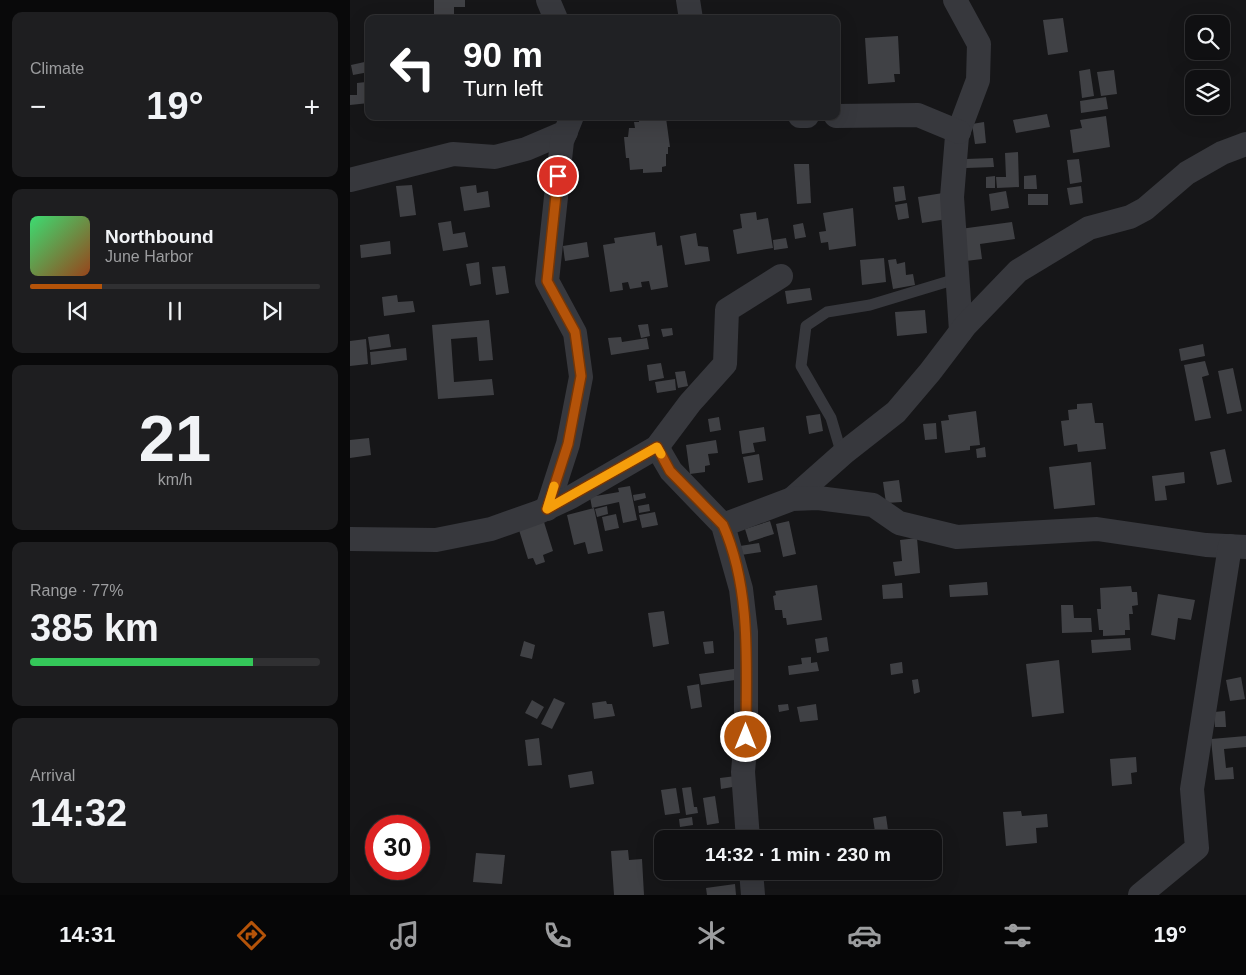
<!DOCTYPE html>
<html lang="en">
<head>
<meta charset="utf-8">
<style>
	:root { --surface:#101012; --page:#1e1e20; --text:#f1f3f6; --muted:#9c9d9f; --line:#303032; --accent:#b45309 }
	body { margin:0; font-family:Arial,sans-serif; background:var(--page); color:var(--text); height:100vh; display:flex; flex-direction:column; font-size:19px; white-space:nowrap }
	* { box-sizing:border-box; margin:0 }
	p { font-size:16px; color:var(--muted) }
	.icon { flex:none; width:28px; height:28px; fill:none; stroke:currentColor; stroke-width:2; stroke-linecap:round; stroke-linejoin:round }
	.map { position:relative; flex:1; overflow:hidden }
	.sheet { display:flex; flex-direction:column; gap:12px; padding:12px; background:#09090a; width:350px }
	.sheet>* { flex:none }
	.banner { position:absolute; left:15px; top:15px; width:475px; height:105px; border-radius:10px; box-shadow:0 5px 20px #0002,0 0 0 1px var(--line); background:#202124; color:#fff; overflow:hidden }
	.tools { position:absolute; left:835px; top:15px; display:grid; gap:10px }
	.tools a { display:grid; place-items:center; width:45px; height:45px; border-radius:10px; background:var(--surface); box-shadow:0 5px 20px #0002,0 0 0 1px var(--line); font-size:25px }
	.speed { position:absolute; left:15px; top:815px; display:flex; gap:10px; font-size:25px; font-weight:700; text-align:center }
	.speed>* { display:grid; place-content:center; width:65px; height:65px; border-radius:50%; background:var(--surface); box-shadow:0 5px 20px #0002,0 0 0 1px var(--line); line-height:1 }
	.speed .limit { border:8px solid #d22; background:#fff; color:#111 }
	.pin { position:absolute; display:grid; place-items:center; width:42px; height:42px; color:#fff; margin:-21px; border:2px solid #fff; border-radius:50%; box-shadow:0 1px 5px #0007 }
	.me { position:absolute; width:55px; margin:-28px; rotate:0deg; stroke-linejoin:round; filter:drop-shadow(0 0 4px #0008) }
	.turn { display:flex; align-items:center; gap:18px; height:105px; padding:0 15px; font-size:22px }
	.turn .icon { width:65px; height:65px; stroke-width:2.5 }
	.turn b { display:block; font-size:35px; line-height:42px }
	.big { font-size:38px; font-weight:700; line-height:1.1 }
	.sheet .card { flex:1; display:flex; flex-direction:column; justify-content:center; gap:8px; min-width:0; padding:0 18px; border-radius:10px; background:var(--page) }
	.sheet .dial { align-items:center; gap:0 }
	.dial b { font-size:65px; line-height:1 }
	.song { display:flex; align-items:center; gap:15px }
	.cover { width:60px; height:60px; border-radius:8px; background:linear-gradient(135deg,hsl(140 70% 55%),hsl(20 70% 35%)) }
	.played { height:5px; border-radius:2px; background:linear-gradient(90deg,var(--accent) 25%,var(--line) 25%) }
	.keys { display:flex; justify-content:space-around; direction:ltr }
	.heat { display:flex; justify-content:space-between; align-items:center; font-size:28px; direction:ltr }
	.charge { height:8px; border-radius:4px; background:linear-gradient(90deg,#34c759 77%,var(--line) 0) }
	.trip { position:absolute; left:304px; top:830px; width:288px; height:50px; border-radius:10px; background:var(--surface); box-shadow:0 5px 20px #0002,0 0 0 1px var(--line); font-weight:700; line-height:50px; text-align:center }
	.tab-bar { display:flex; height:80px; justify-content:space-around; align-items:center; background:#060607; color:var(--muted) }
	.tab-bar .icon { width:35px; height:35px }
	.tab-bar .active { color:var(--accent) }
	.tab-bar b { font-size:22px; color:var(--text) }
	main { display:flex; flex:1; min-height:0 }
	.map>svg:first-child { display:block }
</style>
</head>
<body>
<main>
<section class="sheet">
<div class="card"><p>Climate</p>
<div class="heat"><a>−</a><b class="big">19°</b><a>+</a></div>
</div>
<div class="card">
<div class="song"><i class="cover"></i><div><b>Northbound</b><p>June Harbor</p></div></div>
<div class="played"></div>
<div class="keys"><svg class="icon" aria-label="previous" viewBox="0 0 24 24"><path d="M18 5L8 12l10 7zM5 5v14"/></svg><svg class="icon" aria-label="pause" viewBox="0 0 24 24"><path d="M8 5v14M16 5v14"/></svg><svg class="icon" aria-label="next" viewBox="0 0 24 24"><path d="M6 5l10 7-10 7zM19 5v14"/></svg></div>
</div>
<div class="card dial"><b>21</b><p>km/h</p></div>
<div class="card"><p>Range · 77%</p><b class="big">385 km</b><div class="charge"></div></div>
<div class="card"><p>Arrival</p><b class="big">14:32</b></div>
</section>
<div class="map">
<svg width="896" height="895" viewBox="0 0 896 895">
	<rect width="100%" height="100%" fill="#161618"/>
	<!-- building -->
	<g fill="#404145">
		<path d="M 84,0 L 115,0 L 115,7 L 104,7 L 104,15 L 84,15 Z"/>
		<path d="M 713,18 L 718,52 L 698,55 L 693,20 Z"/>
		<path d="M 548,36 L 550,74 L 544,74 L 545,82 L 518,84 L 515,38 Z"/>
		<path d="M 19,61 L 19,72 L 3,75 L 1,65 Z"/>
		<path d="M 740,69 L 744,96 L 732,98 L 729,71 Z"/>
		<path d="M 764,70 L 767,94 L 751,96 L 747,72 Z"/>
		<path d="M 16,82 L 19,103 L 0,105 L 0,95 L 7,95 L 7,83 Z"/>
		<path d="M 756,97 L 758,109 L 731,113 L 730,101 Z"/>
		<path d="M 697,114 L 700,127 L 666,133 L 663,120 Z"/>
		<path d="M 756,116 L 760,147 L 723,153 L 720,130 L 732,128 L 730,120 Z"/>
		<path d="M 316,118 L 320,147 L 318,147 L 318,154 L 316,154 L 316,166 L 312,167 L 312,172 L 293,173 L 293,169 L 280,170 L 279,158 L 276,158 L 274,137 L 278,137 L 279,128 L 285,128 L 284,122 L 289,122 L 289,119 Z"/>
		<path d="M 634,122 L 636,143 L 625,144 L 622,124 Z"/>
		<path d="M 668,152 L 669,187 L 647,188 L 646,177 L 656,177 L 655,153 Z"/>
		<path d="M 643,158 L 644,167 L 616,168 L 616,159 Z"/>
		<path d="M 729,159 L 732,182 L 720,184 L 717,160 Z"/>
		<path d="M 444,164 L 459,164 L 461,203 L 447,204 Z"/>
		<path d="M 686,175 L 687,189 L 674,189 L 674,176 Z"/>
		<path d="M 645,176 L 645,188 L 636,188 L 636,177 Z"/>
		<path d="M 62,185 L 66,215 L 50,217 L 46,186 Z"/>
		<path d="M 126,185 L 127,193 L 138,191 L 140,207 L 114,211 L 110,187 Z"/>
		<path d="M 554,186 L 556,200 L 545,202 L 543,187 Z"/>
		<path d="M 731,186 L 733,203 L 720,205 L 717,188 Z"/>
		<path d="M 656,191 L 659,208 L 641,211 L 639,194 Z"/>
		<path d="M 593,193 L 597,219 L 572,223 L 568,197 Z"/>
		<rect x="678" y="194" width="20" height="11"/>
		<path d="M 557,203 L 559,218 L 548,220 L 545,205 Z"/>
		<path d="M 503,208 L 506,246 L 479,250 L 478,242 L 471,243 L 469,232 L 476,231 L 473,213 Z"/>
		<path d="M 406,212 L 407,220 L 418,218 L 423,248 L 387,254 L 383,230 L 392,228 L 390,214 Z"/>
		<path d="M 101,221 L 103,234 L 115,232 L 118,247 L 93,251 L 88,223 Z"/>
		<path d="M 662,222 L 665,239 L 630,244 L 632,259 L 616,261 L 610,229 Z"/>
		<path d="M 453,223 L 456,237 L 445,239 L 443,225 Z"/>
		<path d="M 305,232 L 307,246 L 312,245 L 318,287 L 301,290 L 299,281 L 291,282 L 292,287 L 280,289 L 278,282 L 272,283 L 273,290 L 260,292 L 253,245 L 265,243 L 264,238 Z"/>
		<path d="M 346,233 L 348,246 L 358,247 L 360,261 L 335,265 L 330,236 Z"/>
		<path d="M 436,238 L 438,248 L 424,250 L 423,240 Z"/>
		<path d="M 40,241 L 41,254 L 11,258 L 10,245 Z"/>
		<path d="M 237,242 L 239,257 L 215,261 L 213,246 Z"/>
		<path d="M 534,258 L 536,282 L 512,285 L 510,260 Z"/>
		<path d="M 546,259 L 547,264 L 555,262 L 556,275 L 563,274 L 565,285 L 543,289 L 538,260 Z"/>
		<path d="M 129,262 L 131,284 L 120,286 L 116,264 Z"/>
		<path d="M 155,266 L 159,293 L 146,295 L 142,267 Z"/>
		<path d="M 460,288 L 462,300 L 437,304 L 435,291 Z"/>
		<path d="M 47,295 L 48,302 L 63,301 L 65,312 L 34,316 L 32,297 Z"/>
		<path d="M 575,310 L 577,333 L 547,336 L 545,312 Z"/>
		<path d="M 139,320 L 143,360 L 129,361 L 127,337 L 101,339 L 104,382 L 142,379 L 144,395 L 88,399 L 82,325 Z"/>
		<path d="M 298,324 L 300,336 L 291,338 L 288,325 Z"/>
		<path d="M 322,328 L 323,335 L 313,337 L 311,329 Z"/>
		<path d="M 39,334 L 41,347 L 20,350 L 18,337 Z"/>
		<path d="M 271,337 L 272,342 L 297,338 L 299,349 L 261,355 L 258,338 Z"/>
		<path d="M 16,339 L 18,364 L 0,366 L 0,341 Z"/>
		<path d="M 853,344 L 855,356 L 831,361 L 829,349 Z"/>
		<path d="M 56,348 L 57,360 L 21,365 L 20,352 Z"/>
		<path d="M 855,361 L 859,375 L 852,377 L 861,418 L 845,421 L 834,365 Z"/>
		<path d="M 311,363 L 314,378 L 299,381 L 297,365 Z"/>
		<path d="M 883,368 L 892,411 L 877,414 L 868,371 Z"/>
		<path d="M 335,371 L 338,386 L 328,388 L 325,372 Z"/>
		<path d="M 325,379 L 326,390 L 307,393 L 305,382 Z"/>
		<path d="M 742,403 L 745,423 L 753,423 L 756,449 L 728,452 L 727,444 L 714,446 L 711,421 L 719,420 L 718,410 L 727,409 L 727,404 Z"/>
		<path d="M 626,411 L 630,445 L 620,446 L 620,450 L 595,453 L 591,421 L 599,420 L 598,415 Z"/>
		<path d="M 470,414 L 473,431 L 459,434 L 456,416 Z"/>
		<path d="M 369,417 L 371,430 L 360,432 L 358,419 Z"/>
		<path d="M 586,423 L 587,439 L 575,440 L 573,424 Z"/>
		<path d="M 414,427 L 416,441 L 403,443 L 405,452 L 392,454 L 389,431 Z"/>
		<path d="M 19,438 L 21,455 L 0,458 L 0,440 Z"/>
		<path d="M 366,440 L 368,453 L 358,454 L 360,465 L 355,466 L 355,472 L 340,474 L 336,445 Z"/>
		<path d="M 635,447 L 636,457 L 627,458 L 626,449 Z"/>
		<path d="M 875,449 L 882,482 L 867,485 L 860,452 Z"/>
		<path d="M 409,454 L 413,480 L 398,483 L 393,457 Z"/>
		<path d="M 741,462 L 745,505 L 704,509 L 699,467 Z"/>
		<path d="M 834,472 L 835,483 L 815,486 L 817,500 L 805,501 L 802,476 Z"/>
		<path d="M 549,480 L 552,502 L 536,503 L 533,482 Z"/>
		<path d="M 280,486 L 287,520 L 273,523 L 269,502 L 242,508 L 240,497 L 269,492 L 268,488 Z"/>
		<path d="M 295,493 L 296,498 L 284,501 L 283,495 Z"/>
		<path d="M 299,504 L 300,511 L 289,513 L 288,506 Z"/>
		<path d="M 257,506 L 258,514 L 247,517 L 245,509 Z"/>
		<path d="M 244,508 L 253,551 L 238,554 L 235,542 L 224,545 L 217,515 Z"/>
		<path d="M 305,512 L 308,525 L 292,528 L 289,515 Z"/>
		<path d="M 266,514 L 269,528 L 255,531 L 252,517 Z"/>
		<path d="M 420,521 L 424,534 L 399,542 L 395,529 Z"/>
		<path d="M 439,521 L 446,554 L 433,557 L 426,524 Z"/>
		<path d="M 194,522 L 203,551 L 193,555 L 195,562 L 186,565 L 183,558 L 178,559 L 169,530 Z"/>
		<path d="M 567,538 L 570,573 L 545,576 L 543,562 L 552,561 L 550,540 Z"/>
		<path d="M 409,543 L 411,552 L 391,555 L 390,546 Z"/>
		<path d="M 637,582 L 638,595 L 600,597 L 599,585 Z"/>
		<path d="M 552,583 L 553,598 L 533,599 L 532,585 Z"/>
		<path d="M 467,585 L 472,620 L 437,625 L 436,618 L 433,618 L 432,610 L 425,610 L 423,596 L 426,595 L 425,591 Z"/>
		<path d="M 781,586 L 782,592 L 787,592 L 788,605 L 782,606 L 783,614 L 779,614 L 780,630 L 775,630 L 775,635 L 753,636 L 753,630 L 749,630 L 747,609 L 751,609 L 750,588 Z"/>
		<path d="M 808,594 L 845,600 L 841,620 L 828,618 L 825,640 L 801,635 Z"/>
		<path d="M 711,605 L 723,605 L 724,618 L 741,618 L 742,632 L 712,633 Z"/>
		<path d="M 314,611 L 319,644 L 303,647 L 298,613 Z"/>
		<path d="M 477,637 L 479,651 L 467,653 L 465,639 Z"/>
		<path d="M 780,638 L 781,650 L 742,653 L 741,640 Z"/>
		<path d="M 174,641 L 185,645 L 182,659 L 170,656 Z"/>
		<path d="M 363,641 L 364,653 L 355,654 L 353,642 Z"/>
		<path d="M 461,657 L 461,663 L 467,662 L 469,671 L 439,675 L 438,666 L 452,664 L 451,658 Z"/>
		<path d="M 709,660 L 714,713 L 682,717 L 676,664 Z"/>
		<path d="M 552,662 L 553,673 L 541,675 L 540,664 Z"/>
		<path d="M 384,669 L 385,680 L 351,685 L 349,674 Z"/>
		<path d="M 891,677 L 895,699 L 880,701 L 876,680 Z"/>
		<path d="M 568,679 L 570,692 L 564,694 L 562,680 Z"/>
		<path d="M 349,684 L 352,707 L 341,709 L 337,686 Z"/>
		<path d="M 204,698 L 215,703 L 202,729 L 191,724 Z"/>
		<path d="M 182,700 L 194,707 L 187,719 L 175,713 Z"/>
		<path d="M 256,701 L 257,704 L 262,704 L 265,716 L 244,719 L 242,703 Z"/>
		<path d="M 438,704 L 439,710 L 429,712 L 428,705 Z"/>
		<path d="M 466,704 L 468,720 L 450,722 L 447,707 Z"/>
		<path d="M 875,711 L 876,727 L 865,727 L 864,712 Z"/>
		<path d="M 896,736 L 896,747 L 874,749 L 876,768 L 883,767 L 884,779 L 865,780 L 861,739 Z"/>
		<path d="M 189,738 L 192,765 L 178,766 L 175,740 Z"/>
		<path d="M 786,757 L 787,772 L 781,773 L 782,784 L 762,786 L 760,759 Z"/>
		<path d="M 242,771 L 244,784 L 220,788 L 218,775 Z"/>
		<path d="M 386,776 L 388,786 L 371,789 L 370,778 Z"/>
		<path d="M 341,787 L 344,807 L 347,807 L 348,813 L 336,815 L 332,788 Z"/>
		<path d="M 326,788 L 330,813 L 315,815 L 311,790 Z"/>
		<path d="M 365,796 L 369,823 L 357,825 L 353,798 Z"/>
		<path d="M 671,811 L 672,816 L 697,814 L 698,827 L 686,828 L 687,843 L 656,846 L 653,812 Z"/>
		<path d="M 536,816 L 538,830 L 525,832 L 523,818 Z"/>
		<path d="M 342,817 L 343,825 L 330,827 L 329,819 Z"/>
		<path d="M 464,833 L 465,839 L 430,839 L 430,838 Z"/>
		<path d="M 278,850 L 279,860 L 292,859 L 294,895 L 264,895 L 261,851 Z"/>
		<path d="M 126,853 L 155,855 L 152,884 L 123,882 Z"/>
		<path d="M 427,871 L 459,871 L 459,872 L 428,877 Z"/>
		<path d="M 385,884 L 386,895 L 357,895 L 356,888 Z"/>
	</g>
	<g fill="none" stroke-linecap="round" stroke-linejoin="round">
		<!-- service -->
		<path stroke="#37383d" stroke-width="11" d="M 492,455 L 481,418 L 451,366 L 456,326 L 477,312 L 520,305 L 606,279"/>
		<!-- minor -->
		<g stroke="#37383d" stroke-width="24">
			<path d="M 198,0 L 206,19"/>
			<path d="M 338,0 L 341,19"/>
			<path d="M 605,0 L 629,44 L 628,80 L 607,136 L 602,197 L 611,331"/>
			<path d="M 450,116 L 457,116"/>
			<path d="M 486,116 L 568,115 L 609,132"/>
			<path d="M 0,180 L 103,154 L 145,157 L 176,149 L 216,132"/>
			<path d="M 307,447 L 321,471 L 373,525 L 391,589 L 396,632 L 396,737 L 393,772 L 398,839"/>
			<path d="M 442,499 L 495,452 L 546,412 L 580,372 L 615,326 L 668,271 L 739,228 L 780,217 L 795,209 L 837,173 L 872,153 L 896,144"/>
			<path d="M 197,509 L 218,444 L 231,377 L 225,333 L 197,281 L 212,141 L 222,116"/>
			<path d="M 373,525 L 442,499 L 468,498 L 523,505 L 549,523 L 607,537 L 747,529 L 856,545 L 896,547"/>
			<path d="M 0,539 L 86,540 L 141,529 L 189,512 L 221,497 L 307,447 L 340,403 L 375,364 L 377,310 L 431,276"/>
			<path d="M 401,871 L 403,895"/>
			<path d="M 790,895 L 847,848 L 842,789 L 880,546"/>
		</g>
	</g>
	<g fill="none" stroke-linecap="round" stroke-linejoin="round">
		<!-- route casing -->
		<g stroke="#753606" stroke-width="12">
			<path id="route" d="M 208,176 L 197,281 L 225,332 L 231,376 L 218,444 L 197,509 L 307,447 L 320,471 L 373,525 C 402,590 396,667 396,737"/>
		</g>
		<!-- route -->
		<use href="#route" stroke="#b45309" stroke-width="9"/>
		<!-- slow -->
		<path stroke="#f59e0b" stroke-width="9" d="M 204,486 L 197,509 L 307,447 L 311,454"/>
	</g>
</svg>
<div class="tools">
<a><svg class="icon" aria-label="search" viewBox="0 0 24 24"><circle cx="10" cy="10" r="6"/><path d="M15 15l6 6"/></svg></a>
<a><svg class="icon" aria-label="layers" viewBox="0 0 24 24"><path d="M12 4l9 5-9 5-9-5zM3 14l9 5 9-5"/></svg></a>
</div>
<div class="speed"><div class="limit">30</div></div>
<div class="pin" style="left:208px;top:176px;background:#d93025"><svg class="icon" aria-label="arrive" viewBox="0 0 24 24"><path d="M6 21V4h12l-3 4 3 4H6"/></svg></div>
<svg class="me" style="left:396px;top:737px" viewBox="-20 -20 40 40"><circle r="17" fill="#b45309" stroke="#fff" stroke-width="3"/><path d="M0-11L8 9 0 5-8 9z" fill="#fff"/></svg>
<div class="trip">14:32 · 1 min · 230 m</div>
<div class="banner">
<div class="turn"><svg class="icon" aria-label="left" viewBox="0 0 24 24"><path d="M17 20v-9H6M10 6l-5 5 5 5"/></svg><div><b>90 m</b>Turn left</div></div>
</div>
</div>
</main>
<nav class="tab-bar">
<b>14:31</b>
<svg class="icon active" aria-label="directions" viewBox="0 0 24 24"><path d="M12 3l9 9-9 9-9-9zM9 14v-3h6M13 9l2 2-2 2"/></svg>
<svg class="icon" aria-label="music" viewBox="0 0 24 24"><path d="M9 18V5l10-2v13"/><circle cx="6" cy="18" r="3"/><circle cx="16" cy="16" r="3"/></svg>
<svg class="icon" aria-label="phone" viewBox="0 0 24 24"><path d="M5 4h4l2 5-3 2q2 4 5 5l2-3 5 2v4C11 20 4 13 5 4z"/></svg>
<svg class="icon" aria-label="climate" viewBox="0 0 24 24"><path d="M12 3v18M4 7l16 10M4 17L20 7"/></svg>
<svg class="icon" aria-label="car" viewBox="0 0 24 24"><path d="M5 17H2v-5l4-1 3-4h7l3 4 3 1v5h-3M9 17h6M6 11h13"/><circle cx="7" cy="17" r="2"/><circle cx="17" cy="17" r="2"/></svg>
<svg class="icon" aria-label="filters" viewBox="0 0 24 24"><path d="M4 7h16M4 17h16"/><circle cx="9" cy="7" r="2"/><circle cx="15" cy="17" r="2"/></svg>
<b>19°</b>
</nav>
</body>
</html>
